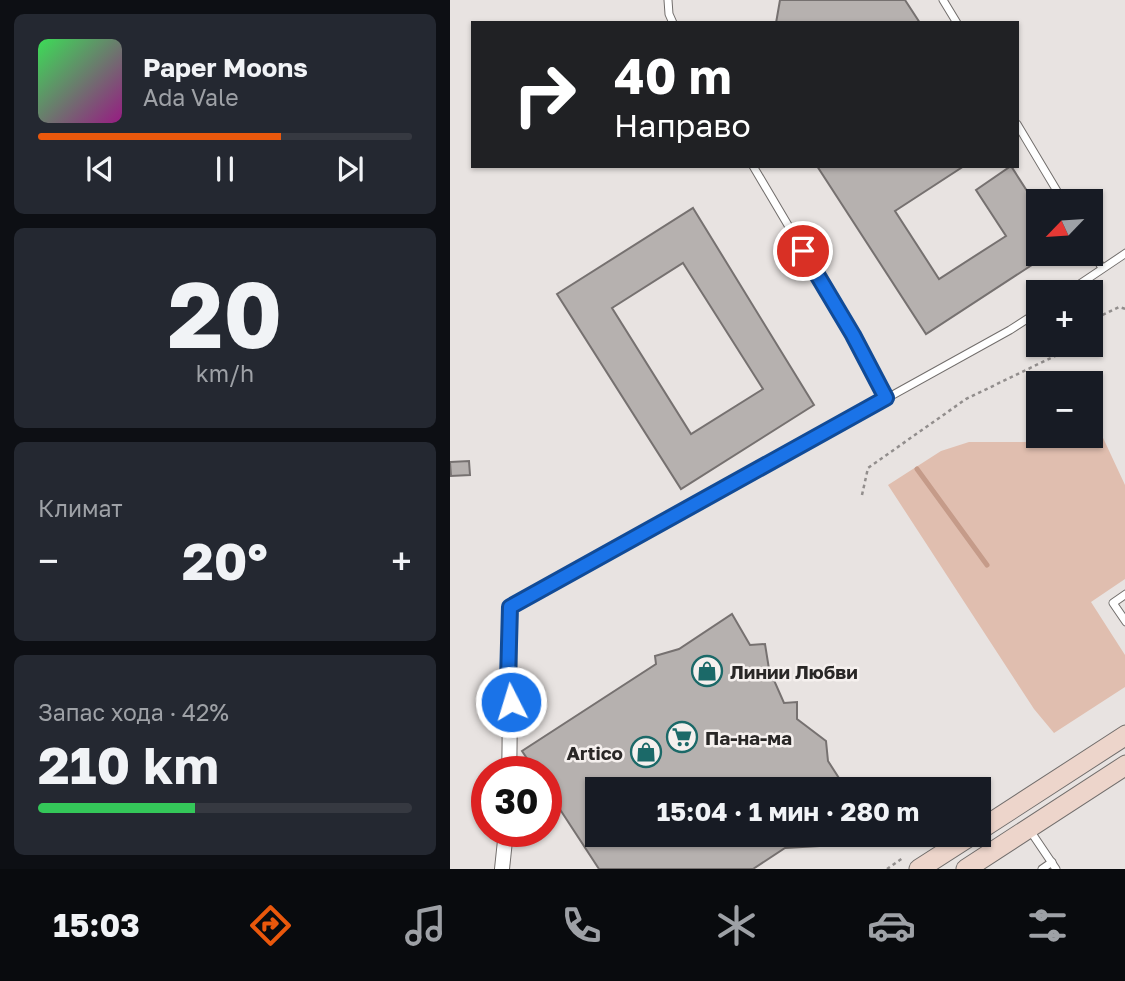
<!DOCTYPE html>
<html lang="ru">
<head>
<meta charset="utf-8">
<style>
	:root { --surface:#171b24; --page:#242831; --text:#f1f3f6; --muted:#9ea1a6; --line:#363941; --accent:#ea580c }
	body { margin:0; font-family:"Golos Text",sans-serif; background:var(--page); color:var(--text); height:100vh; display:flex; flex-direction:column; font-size:26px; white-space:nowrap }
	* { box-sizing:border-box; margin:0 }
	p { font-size:23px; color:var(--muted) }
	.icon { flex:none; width:38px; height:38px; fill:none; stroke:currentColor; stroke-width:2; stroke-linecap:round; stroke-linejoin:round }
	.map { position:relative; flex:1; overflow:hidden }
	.drawer { display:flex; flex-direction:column; gap:14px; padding:14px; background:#0d0f14; width:450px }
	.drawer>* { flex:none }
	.top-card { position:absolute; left:21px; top:21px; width:548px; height:147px; border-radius:0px; box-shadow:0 2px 5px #0004; background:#202124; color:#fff; overflow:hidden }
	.needle { width:46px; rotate:245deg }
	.tools { position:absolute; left:576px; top:189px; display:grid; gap:14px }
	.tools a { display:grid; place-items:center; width:77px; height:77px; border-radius:0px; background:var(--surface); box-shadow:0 2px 5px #0004; font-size:35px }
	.speed { position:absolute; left:21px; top:756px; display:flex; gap:14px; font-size:35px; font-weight:700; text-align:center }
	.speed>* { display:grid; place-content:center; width:91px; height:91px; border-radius:50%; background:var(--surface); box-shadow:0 2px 5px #0004; line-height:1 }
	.speed .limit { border:10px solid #d22; background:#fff; color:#111 }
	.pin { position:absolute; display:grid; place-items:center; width:60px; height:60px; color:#fff; margin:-30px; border:4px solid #fff; border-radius:50%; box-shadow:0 2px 7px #0007 }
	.me { position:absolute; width:77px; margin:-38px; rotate:355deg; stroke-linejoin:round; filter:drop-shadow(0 0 5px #0008) }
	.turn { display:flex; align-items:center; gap:24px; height:147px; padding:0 28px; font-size:32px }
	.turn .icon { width:91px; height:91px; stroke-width:2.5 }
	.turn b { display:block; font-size:49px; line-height:60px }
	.big { font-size:52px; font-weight:700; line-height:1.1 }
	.drawer .card { flex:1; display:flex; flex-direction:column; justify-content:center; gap:10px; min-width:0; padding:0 24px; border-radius:10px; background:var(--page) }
	.drawer .dial { align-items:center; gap:0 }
	.dial b { font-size:91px; line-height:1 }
	.song { display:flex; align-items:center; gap:21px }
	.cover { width:84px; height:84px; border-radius:10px; background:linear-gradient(135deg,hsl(130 70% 55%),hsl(310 70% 35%)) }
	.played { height:7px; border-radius:4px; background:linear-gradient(90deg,var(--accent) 65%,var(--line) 65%) }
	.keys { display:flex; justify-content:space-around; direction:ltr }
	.heat { display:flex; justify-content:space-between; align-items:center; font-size:38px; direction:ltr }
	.charge { height:10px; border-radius:5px; background:linear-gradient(90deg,#34c759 42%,var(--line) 0) }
	.trip { position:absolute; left:135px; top:777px; width:406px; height:70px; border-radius:0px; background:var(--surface); box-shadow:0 2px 5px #0004; font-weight:700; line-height:70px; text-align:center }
	.tab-bar { display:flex; height:112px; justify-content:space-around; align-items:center; background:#090b0e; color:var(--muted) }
	.tab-bar .icon { width:49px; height:49px }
	.tab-bar .current { color:var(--accent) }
	.tab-bar b { font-size:32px; color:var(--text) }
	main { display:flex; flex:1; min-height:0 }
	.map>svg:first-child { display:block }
</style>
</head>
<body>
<main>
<section class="drawer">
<div class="card">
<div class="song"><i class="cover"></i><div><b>Paper Moons</b><p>Ada Vale</p></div></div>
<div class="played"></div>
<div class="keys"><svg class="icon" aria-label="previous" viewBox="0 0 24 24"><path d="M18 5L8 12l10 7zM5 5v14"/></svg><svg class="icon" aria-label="pause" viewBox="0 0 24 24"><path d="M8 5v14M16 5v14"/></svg><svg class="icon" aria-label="next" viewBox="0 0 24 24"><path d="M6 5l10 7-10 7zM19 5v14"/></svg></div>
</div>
<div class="card dial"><b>20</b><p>km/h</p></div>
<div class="card"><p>Климат</p>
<div class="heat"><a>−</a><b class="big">20°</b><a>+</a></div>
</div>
<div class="card"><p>Запас хода · 42%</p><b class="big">210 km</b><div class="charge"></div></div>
</section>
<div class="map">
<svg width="676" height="869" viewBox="0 0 676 869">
	<rect width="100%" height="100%" fill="#e8e3e1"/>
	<!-- green -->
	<path fill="#e0beaf" d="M 641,412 L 675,485 L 675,579 L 641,602 L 675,655 L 675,687 L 604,733 L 584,709 L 438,485 L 491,451 L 519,442 L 585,442 L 596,436 L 640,436 Z"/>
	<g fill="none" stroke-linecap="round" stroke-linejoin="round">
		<!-- stream -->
		<path stroke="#c59b89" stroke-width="5" d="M 467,469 L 537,565"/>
	</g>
	<!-- building -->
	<g fill="#b6b1af" stroke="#767170" stroke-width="2" fill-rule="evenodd">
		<path d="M 330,0 L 455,0 L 470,23 L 326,23 Z"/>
		<path d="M 367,166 L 514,166 L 445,211 L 489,279 L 556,236 L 526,190 L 561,166 L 588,208 L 588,261 L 476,334 Z"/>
		<path d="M 243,208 L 364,405 L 231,489 L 107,294 ZM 233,263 L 313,389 L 241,434 L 162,308 Z"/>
		<path d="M 19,461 L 20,475 L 1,476 L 0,462 Z"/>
		<path d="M 282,614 L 300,645 L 315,644 L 319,669 L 334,703 L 347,702 L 347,719 L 376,741 L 378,761 L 396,789 L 147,789 L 147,835 L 385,835 L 386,845 L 335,848 L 303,869 L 149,869 L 96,788 L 96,772 L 86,772 L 72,751 L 206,664 L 205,656 L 229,649 Z"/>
	</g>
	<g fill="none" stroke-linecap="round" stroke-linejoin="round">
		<!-- service casing -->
		<g stroke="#726e6c" stroke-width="9">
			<g id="service">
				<path d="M 218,0 L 219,14 L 223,23"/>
				<path d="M 493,0 L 507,23"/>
				<path d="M 567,124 L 613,201"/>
				<path d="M 303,166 L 403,335 L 436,398"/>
				<path d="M 640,248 L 652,268"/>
				<path d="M 618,292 L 676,253"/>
				<path d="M 676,594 L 663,603 L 676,622"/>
				<path d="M 60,607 L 560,330 L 588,312"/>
				<path d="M 579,829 L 606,869"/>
				<path d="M 592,869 L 602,862"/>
			</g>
		</g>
		<!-- minor casing -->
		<g stroke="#726e6c" stroke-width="16">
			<g id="minor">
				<path d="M 59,772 C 61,717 58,663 60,607"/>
				<path d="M 52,869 L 56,831"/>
			</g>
		</g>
		<!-- secondary casing -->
		<g stroke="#726e6c" stroke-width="21">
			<g id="secondary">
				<path d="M 528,831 L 676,735"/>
				<path d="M 469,869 L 522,835"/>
				<path d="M 516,869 L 676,765"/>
			</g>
		</g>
		<!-- path -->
		<g stroke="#928e8d" stroke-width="2.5" stroke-dasharray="3.5 3.5" stroke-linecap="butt">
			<path d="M 640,321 L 669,307 L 676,309"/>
			<path d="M 412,495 L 418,468 L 516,399 L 605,356 L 615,345"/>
			<path d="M 437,869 L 454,857"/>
		</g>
		<!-- service -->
		<use href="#service" stroke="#fff" stroke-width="7"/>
		<!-- minor -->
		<use href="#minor" stroke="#fff" stroke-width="14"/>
		<!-- secondary -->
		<use href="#secondary" stroke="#edd5cb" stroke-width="19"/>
	</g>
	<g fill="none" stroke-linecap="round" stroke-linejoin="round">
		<!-- route casing -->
		<g stroke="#114b97" stroke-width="18">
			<path id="route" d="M 61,702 L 58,680 L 60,607 L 436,398 L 403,335 L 353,251"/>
		</g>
		<!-- route -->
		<use href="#route" stroke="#1a73e8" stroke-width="12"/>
	</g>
	<!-- icons -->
	<defs>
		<g id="shop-ring" transform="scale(1.575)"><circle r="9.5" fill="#f5f0ee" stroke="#1b6968" stroke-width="1.5"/><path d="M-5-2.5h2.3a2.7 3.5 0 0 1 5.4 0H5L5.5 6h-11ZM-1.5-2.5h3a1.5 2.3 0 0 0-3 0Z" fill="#1b6968"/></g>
		<g id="supermarket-ring" transform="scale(1.575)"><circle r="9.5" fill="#f5f0ee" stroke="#1b6968" stroke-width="1.5"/><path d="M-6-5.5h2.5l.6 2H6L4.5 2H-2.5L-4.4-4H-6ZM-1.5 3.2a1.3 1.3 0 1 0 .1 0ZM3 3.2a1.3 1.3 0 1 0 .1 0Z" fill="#1b6968"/></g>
	</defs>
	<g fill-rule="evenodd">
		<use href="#shop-ring" x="257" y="671"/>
		<use href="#supermarket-ring" x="232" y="737"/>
		<use href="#shop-ring" x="196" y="752"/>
	</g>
	<g text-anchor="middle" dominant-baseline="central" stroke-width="5" stroke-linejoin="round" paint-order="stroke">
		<!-- poi labels -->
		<g font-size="19" font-weight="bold" fill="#292726" stroke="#f5f0ee" text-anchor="start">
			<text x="280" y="671">Линии Любви</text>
			<text x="255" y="737">Па-на-ма</text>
			<text x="173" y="752" text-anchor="end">Artico</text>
		</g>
	</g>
</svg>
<div class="tools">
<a><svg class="needle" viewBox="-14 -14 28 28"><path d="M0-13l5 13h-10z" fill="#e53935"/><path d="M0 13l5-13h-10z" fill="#9ea1a6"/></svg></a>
<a>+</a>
<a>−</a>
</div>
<div class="speed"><div class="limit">30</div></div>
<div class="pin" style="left:353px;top:251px;background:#d93025"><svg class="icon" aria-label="arrive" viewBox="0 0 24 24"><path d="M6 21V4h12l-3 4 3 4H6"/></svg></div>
<svg class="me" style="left:61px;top:702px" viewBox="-20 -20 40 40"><circle r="17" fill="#1a73e8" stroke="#fff" stroke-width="3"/><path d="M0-11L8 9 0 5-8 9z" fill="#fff"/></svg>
<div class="trip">15:04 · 1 мин · 280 m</div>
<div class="top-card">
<div class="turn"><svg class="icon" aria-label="right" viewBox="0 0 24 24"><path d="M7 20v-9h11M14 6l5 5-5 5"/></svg><div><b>40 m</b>Направо</div></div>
</div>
</div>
</main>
<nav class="tab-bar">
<b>15:03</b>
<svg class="icon current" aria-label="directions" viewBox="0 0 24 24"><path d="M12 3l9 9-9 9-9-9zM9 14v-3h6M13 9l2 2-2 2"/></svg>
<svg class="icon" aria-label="music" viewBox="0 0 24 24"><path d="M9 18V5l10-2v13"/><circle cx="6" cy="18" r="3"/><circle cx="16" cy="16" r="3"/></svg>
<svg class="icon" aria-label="phone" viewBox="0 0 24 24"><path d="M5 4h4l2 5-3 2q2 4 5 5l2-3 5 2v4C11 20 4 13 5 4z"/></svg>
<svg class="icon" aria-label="climate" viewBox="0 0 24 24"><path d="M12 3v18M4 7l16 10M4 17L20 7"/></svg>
<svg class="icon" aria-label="car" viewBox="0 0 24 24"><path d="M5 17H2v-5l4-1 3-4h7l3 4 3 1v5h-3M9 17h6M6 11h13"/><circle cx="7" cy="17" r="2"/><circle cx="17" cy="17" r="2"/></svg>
<svg class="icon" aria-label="filters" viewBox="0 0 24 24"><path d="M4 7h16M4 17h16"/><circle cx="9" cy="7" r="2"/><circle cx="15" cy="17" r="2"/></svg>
</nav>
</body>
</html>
